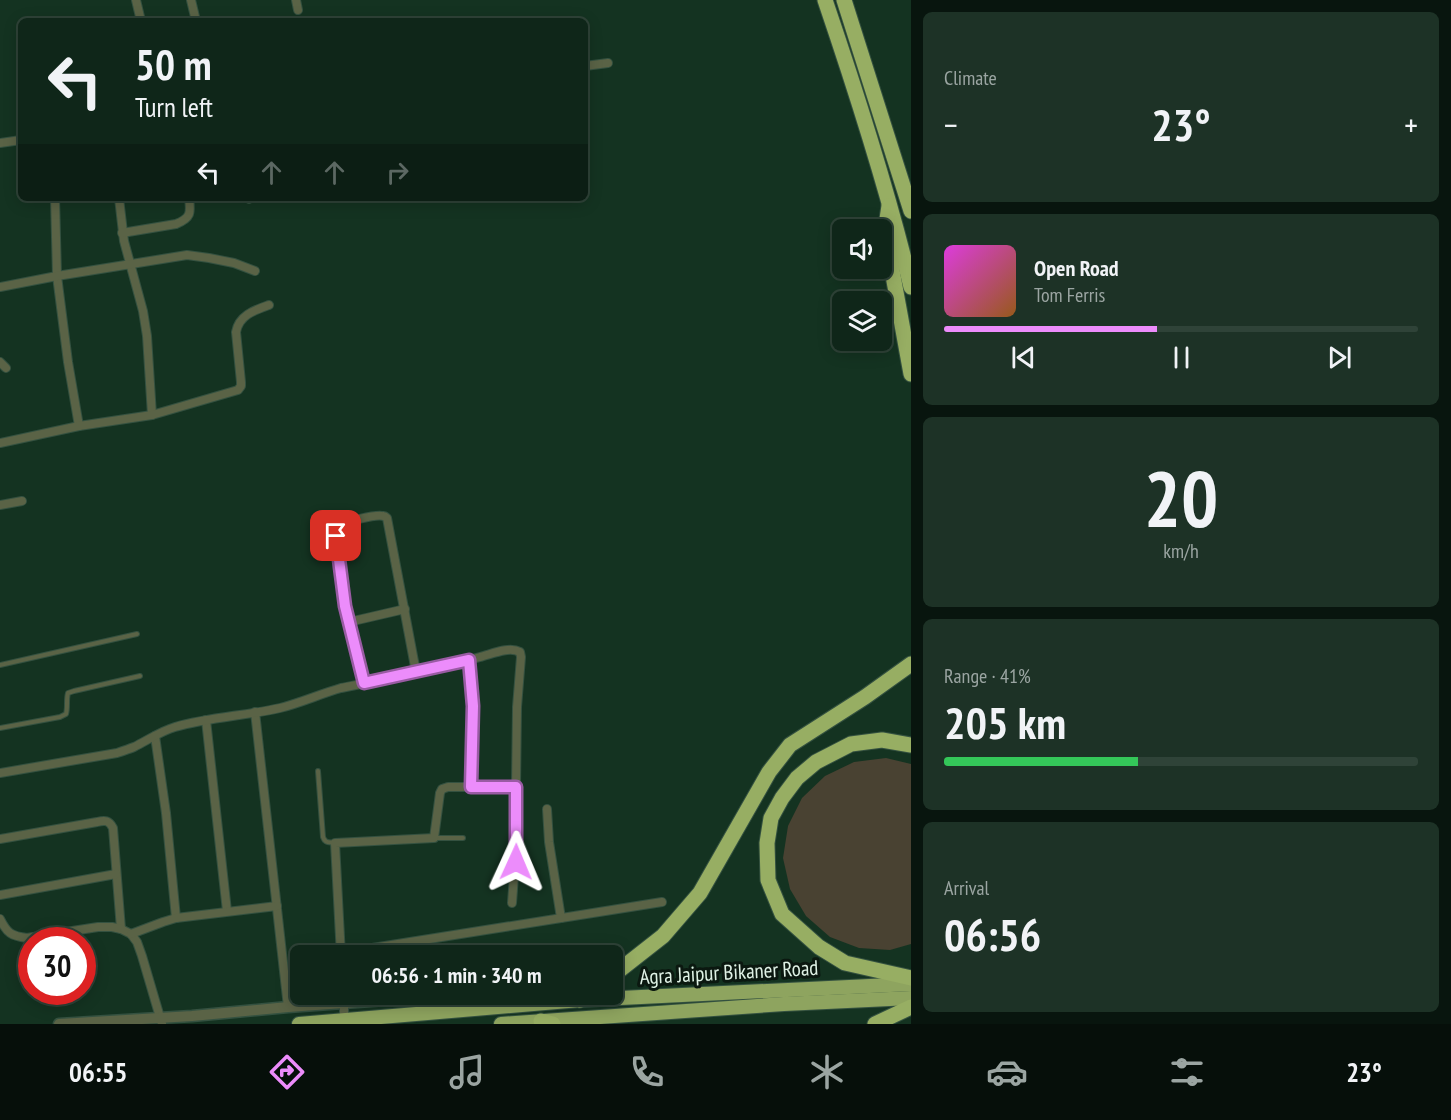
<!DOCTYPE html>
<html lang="en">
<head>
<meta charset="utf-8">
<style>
	:root { --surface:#0f2619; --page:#1d3226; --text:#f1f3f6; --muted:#9ba5a2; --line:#2f4338; --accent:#ec8cfb }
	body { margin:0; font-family:"PT Sans Narrow",sans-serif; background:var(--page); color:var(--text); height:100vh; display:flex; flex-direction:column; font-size:22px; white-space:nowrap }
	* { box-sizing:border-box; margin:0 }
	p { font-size:20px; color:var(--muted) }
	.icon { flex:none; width:33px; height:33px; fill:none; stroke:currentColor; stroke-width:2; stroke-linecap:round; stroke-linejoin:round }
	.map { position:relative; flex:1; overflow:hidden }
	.drawer { display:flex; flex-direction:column; gap:12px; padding:12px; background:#08150e; width:540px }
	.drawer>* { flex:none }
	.hud { position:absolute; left:18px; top:18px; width:570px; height:183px; border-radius:9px; box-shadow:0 3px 15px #0003,0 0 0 2px var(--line); background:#0f2619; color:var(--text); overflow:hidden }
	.buttons { position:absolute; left:832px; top:219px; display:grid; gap:12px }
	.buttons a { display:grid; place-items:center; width:60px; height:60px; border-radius:9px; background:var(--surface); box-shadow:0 3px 15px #0003,0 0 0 2px var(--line); font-size:30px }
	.speed { position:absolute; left:18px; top:927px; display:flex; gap:12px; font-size:30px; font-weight:700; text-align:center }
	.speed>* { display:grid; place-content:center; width:78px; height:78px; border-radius:50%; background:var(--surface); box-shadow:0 3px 15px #0003,0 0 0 2px var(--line); line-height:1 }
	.speed .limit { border:9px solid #d22; background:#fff; color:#111 }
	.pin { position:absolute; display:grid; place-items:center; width:51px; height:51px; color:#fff; margin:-26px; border-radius:12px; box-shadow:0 3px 9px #0006 }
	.me { position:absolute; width:66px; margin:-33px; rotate:1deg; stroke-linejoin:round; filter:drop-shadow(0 0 4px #0008) }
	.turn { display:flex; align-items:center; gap:21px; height:126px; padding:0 18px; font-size:27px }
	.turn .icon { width:78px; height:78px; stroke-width:2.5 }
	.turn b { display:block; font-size:42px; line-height:51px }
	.lanes { display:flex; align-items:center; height:57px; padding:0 18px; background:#0003; justify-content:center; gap:30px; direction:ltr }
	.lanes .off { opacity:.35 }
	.big { font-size:45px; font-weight:700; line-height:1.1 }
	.drawer .card { flex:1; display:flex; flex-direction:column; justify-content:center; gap:9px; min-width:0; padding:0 21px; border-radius:9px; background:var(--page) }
	.drawer .dial { align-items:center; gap:0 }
	.dial b { font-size:78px; line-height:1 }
	.song { display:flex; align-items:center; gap:18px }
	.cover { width:72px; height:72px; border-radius:9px; background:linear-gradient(135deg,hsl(300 70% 55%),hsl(30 70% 35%)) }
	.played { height:6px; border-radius:3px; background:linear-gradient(90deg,var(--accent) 45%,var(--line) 45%) }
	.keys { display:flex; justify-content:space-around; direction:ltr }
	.heat { display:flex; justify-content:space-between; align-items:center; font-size:33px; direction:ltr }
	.charge { height:9px; border-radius:4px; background:linear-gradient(90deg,#34c759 41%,var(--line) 0) }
	.trip { position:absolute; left:290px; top:945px; width:333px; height:60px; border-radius:9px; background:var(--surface); box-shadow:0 3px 15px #0003,0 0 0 2px var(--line); font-weight:700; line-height:60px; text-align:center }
	.tabs { display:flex; height:96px; justify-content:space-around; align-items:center; background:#060f0a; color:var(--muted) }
	.tabs .icon { width:42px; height:42px }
	.tabs .selected { color:var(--accent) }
	.tabs b { font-size:27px; color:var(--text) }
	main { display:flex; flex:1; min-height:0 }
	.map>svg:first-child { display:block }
</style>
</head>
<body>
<main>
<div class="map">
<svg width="911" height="1024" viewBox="0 0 911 1024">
	<rect width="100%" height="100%" fill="#143321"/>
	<!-- green -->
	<path fill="#494232" d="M 886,758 L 911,764 L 911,944 L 890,950 L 859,948 L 830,937 L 806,916 L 790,889 L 783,858 L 788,826 L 802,798 L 825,776 L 854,762 Z"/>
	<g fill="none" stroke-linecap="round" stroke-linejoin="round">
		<!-- service casing -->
		<g stroke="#345140" stroke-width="6">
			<g id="service">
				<path d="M 0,665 L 137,634"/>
				<path d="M 0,728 L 60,717 L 66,714 C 68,707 66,700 68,693 L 74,691 L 140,676"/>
				<path d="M 318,771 L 323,837 C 325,843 328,842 334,843"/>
				<path d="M 434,838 L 463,838"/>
			</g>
		</g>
		<!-- minor casing -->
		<g stroke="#345140" stroke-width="10">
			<g id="minor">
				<path d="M 136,0 L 141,21"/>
				<path d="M 191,0 L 196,21"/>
				<path d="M 296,0 L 298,10"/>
				<path d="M 585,66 L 608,63"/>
				<path d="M 0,143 L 21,140"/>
				<path d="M 55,198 L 57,276 L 68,362 L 79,426"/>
				<path d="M 119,198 L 124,241 L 143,311 L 147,336 L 152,415"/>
				<path d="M 249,198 L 249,199"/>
				<path d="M 328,198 L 335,198"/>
				<path d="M 122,233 L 176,224 C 191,218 191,213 189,198"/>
				<path d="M 0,287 L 57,276 L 187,255 L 209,258 L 234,263 L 255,271"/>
				<path d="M 0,362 L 6,368"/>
				<path d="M 0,443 L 79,426 L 152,415 L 238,390 L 241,386 L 241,382 L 236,332 C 239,315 255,310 269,305"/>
				<path d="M 0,505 L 22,501"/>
				<path d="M 349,622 L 405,609"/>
				<path d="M 469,660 L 473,706 L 471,787"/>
				<path d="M 364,683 L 345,606 L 335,536 C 336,531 336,530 339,526 C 344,522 376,514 383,516 C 384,516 386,517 387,518 L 416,672"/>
				<path d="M 255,712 L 288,1007"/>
				<path d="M 206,720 L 227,911"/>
				<path d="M 155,736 L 166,813 L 176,918"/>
				<path d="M 0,773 L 117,753 C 123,751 129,749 134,747 C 148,740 161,731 175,727 C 210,717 245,716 280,708 C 300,703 320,694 341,688 C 387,679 434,670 480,657 C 492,654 509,646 520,652 L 521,657 L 517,707 L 516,787 L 448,787 L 442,789 L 440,793 L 434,838 L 335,843 L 341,956"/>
				<path d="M 547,809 L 549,842 L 561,918"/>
				<path d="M 0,839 L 97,822 C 105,820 109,820 113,828 L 121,929"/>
				<path d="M 0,895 L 116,874"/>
				<path d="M 512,903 L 516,848 L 516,787"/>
				<path d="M 0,919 C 7,933 11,936 27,938 L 98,927 L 112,927 L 121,929 L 131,934 L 137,942 L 142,956 L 162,1024"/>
				<path d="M 131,934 L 163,922 L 176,918 L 277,906"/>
				<path d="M 341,953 L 662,902"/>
				<path d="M 344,994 L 344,1020"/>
			</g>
		</g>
		<!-- tertiary casing -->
		<g stroke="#345140" stroke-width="13">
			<path id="tertiary" d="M 59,1024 L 192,1016 L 288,1007 L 468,994"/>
		</g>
		<!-- trunk casing -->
		<g stroke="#345140" stroke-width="16">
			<g id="trunk">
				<path d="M 299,1024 L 580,1000 L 911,984"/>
				<path d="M 501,1024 L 784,1004 L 911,998"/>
			</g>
		</g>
		<!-- motorway casing -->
		<g stroke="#345140" stroke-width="17">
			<g id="motorway">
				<path d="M 825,0 C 857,94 888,190 911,287"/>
				<path d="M 844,0 L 911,211"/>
				<path d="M 889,206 L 885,232 L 911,374"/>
				<path d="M 911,745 L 882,740 L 851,744 L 816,762 L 797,778 L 782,798 L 771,818 L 767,843 L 768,880 L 782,914 L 819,947 L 845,963 L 911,978"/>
				<path d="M 612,976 L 663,936 L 700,893 L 769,772 L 790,745 L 865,697 L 911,664"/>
				<path d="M 580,1000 L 588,994"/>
				<path d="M 541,1021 L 553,1024"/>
				<path d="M 875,1024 L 911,1007"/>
			</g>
		</g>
		<!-- service -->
		<use href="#service" stroke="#5a6346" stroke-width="4"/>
		<!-- minor -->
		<use href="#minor" stroke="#5a6346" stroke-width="8"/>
		<!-- tertiary -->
		<use href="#tertiary" stroke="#5a6346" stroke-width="10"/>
		<!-- trunk -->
		<use href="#trunk" stroke="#8ea45f" stroke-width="14"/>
		<!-- motorway -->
		<use href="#motorway" stroke="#97ae63" stroke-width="15"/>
	</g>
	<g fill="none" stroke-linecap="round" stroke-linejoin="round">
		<!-- route casing -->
		<g stroke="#995ba3" stroke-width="15">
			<path id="route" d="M 336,536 L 345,606 L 364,683 L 469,660 L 473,706 L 471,787 L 516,787 L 516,862"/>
		</g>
		<!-- route -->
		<use href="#route" stroke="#ec8cfb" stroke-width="10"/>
	</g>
	<g text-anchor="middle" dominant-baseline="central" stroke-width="6" stroke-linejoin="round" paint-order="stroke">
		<!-- street labels -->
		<g font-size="21" fill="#dff1e5" stroke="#0b1810">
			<text transform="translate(729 972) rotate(-3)">Agra Jaipur Bikaner Road</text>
		</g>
	</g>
</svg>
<div class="buttons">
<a><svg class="icon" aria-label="sound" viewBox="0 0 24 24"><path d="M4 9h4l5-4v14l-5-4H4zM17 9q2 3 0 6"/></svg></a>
<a><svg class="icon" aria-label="layers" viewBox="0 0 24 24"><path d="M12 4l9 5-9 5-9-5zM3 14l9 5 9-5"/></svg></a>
</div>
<div class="speed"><div class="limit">30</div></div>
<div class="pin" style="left:336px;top:536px;background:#d93025"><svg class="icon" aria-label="arrive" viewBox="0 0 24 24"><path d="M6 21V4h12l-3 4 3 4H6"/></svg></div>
<svg class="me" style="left:516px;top:862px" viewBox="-20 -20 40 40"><path d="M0-17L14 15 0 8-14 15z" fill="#ec8cfb" stroke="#fff" stroke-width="4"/></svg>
<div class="trip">06:56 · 1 min · 340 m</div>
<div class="hud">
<div class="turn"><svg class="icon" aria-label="left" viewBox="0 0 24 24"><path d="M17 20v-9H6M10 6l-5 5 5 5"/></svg><div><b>50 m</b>Turn left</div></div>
<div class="lanes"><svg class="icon" aria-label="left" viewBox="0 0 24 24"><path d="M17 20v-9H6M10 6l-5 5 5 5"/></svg><svg class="icon off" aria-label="ahead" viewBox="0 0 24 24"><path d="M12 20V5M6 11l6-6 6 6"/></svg><svg class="icon off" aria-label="ahead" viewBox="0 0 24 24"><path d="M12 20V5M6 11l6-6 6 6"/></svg><svg class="icon off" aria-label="right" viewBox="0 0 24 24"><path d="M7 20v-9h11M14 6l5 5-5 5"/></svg></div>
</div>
</div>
<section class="drawer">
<div class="card"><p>Climate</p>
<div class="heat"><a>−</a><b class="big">23°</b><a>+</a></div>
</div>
<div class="card">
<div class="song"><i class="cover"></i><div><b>Open Road</b><p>Tom Ferris</p></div></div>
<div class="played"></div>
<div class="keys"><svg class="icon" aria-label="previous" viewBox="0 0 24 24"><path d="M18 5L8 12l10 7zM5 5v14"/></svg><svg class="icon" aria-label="pause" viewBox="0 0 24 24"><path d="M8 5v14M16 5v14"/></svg><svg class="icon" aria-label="next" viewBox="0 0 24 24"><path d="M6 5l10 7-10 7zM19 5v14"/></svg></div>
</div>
<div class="card dial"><b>20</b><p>km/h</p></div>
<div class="card"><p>Range · 41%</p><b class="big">205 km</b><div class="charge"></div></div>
<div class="card"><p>Arrival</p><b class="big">06:56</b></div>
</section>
</main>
<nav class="tabs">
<b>06:55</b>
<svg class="icon selected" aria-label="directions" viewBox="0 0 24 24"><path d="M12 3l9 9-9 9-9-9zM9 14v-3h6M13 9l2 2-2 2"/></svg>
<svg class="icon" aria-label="music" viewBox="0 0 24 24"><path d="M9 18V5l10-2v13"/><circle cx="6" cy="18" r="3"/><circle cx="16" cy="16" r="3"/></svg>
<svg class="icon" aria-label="phone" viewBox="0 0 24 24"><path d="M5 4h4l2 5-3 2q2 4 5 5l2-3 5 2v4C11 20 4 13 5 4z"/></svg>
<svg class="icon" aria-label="climate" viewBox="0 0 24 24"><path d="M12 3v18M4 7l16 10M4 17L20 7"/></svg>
<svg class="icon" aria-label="car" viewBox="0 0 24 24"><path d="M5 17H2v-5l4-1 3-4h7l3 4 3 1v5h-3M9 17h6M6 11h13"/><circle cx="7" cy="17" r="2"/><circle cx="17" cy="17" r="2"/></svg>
<svg class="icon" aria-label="filters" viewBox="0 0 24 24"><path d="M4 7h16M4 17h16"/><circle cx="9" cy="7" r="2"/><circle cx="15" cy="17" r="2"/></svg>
<b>23°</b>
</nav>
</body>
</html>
